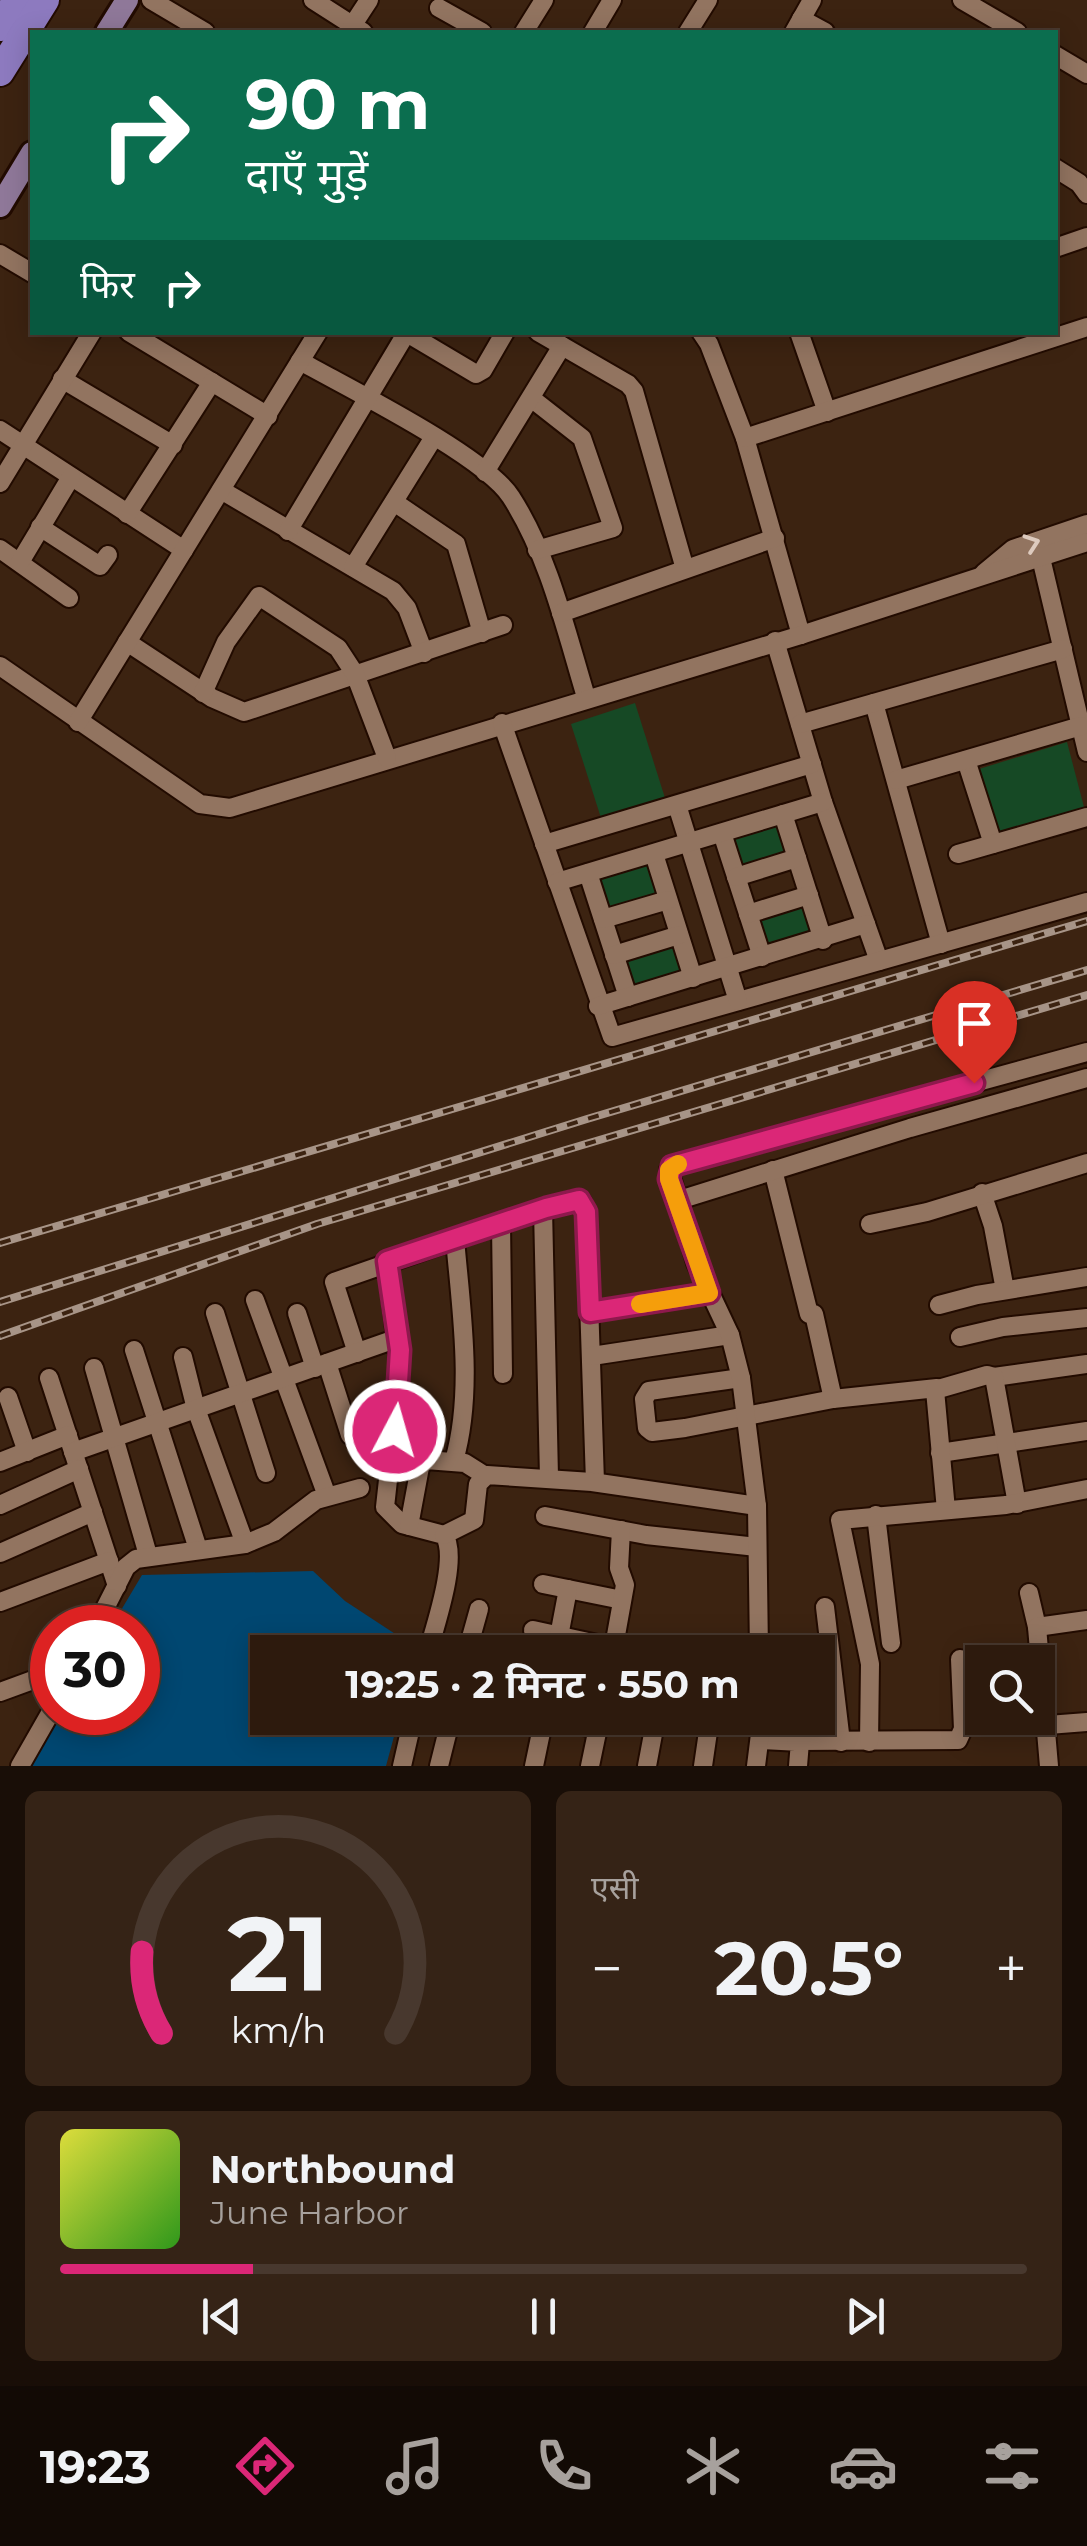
<!DOCTYPE html>
<html lang="hi">
<head>
<meta charset="utf-8">
<style>
	:root { --surface:#2d1a0d; --page:#352316; --text:#f1f3f6; --muted:#a7a19d; --line:#48382e; --accent:#db2777 }
	body { margin:0; font-family:Montserrat,"Noto Sans Devanagari",sans-serif; background:var(--page); color:var(--text); height:100vh; display:flex; flex-direction:column; font-size:38px; white-space:nowrap }
	* { box-sizing:border-box; margin:0 }
	p { font-size:32px; color:var(--muted) }
	.icon { flex:none; width:55px; height:55px; fill:none; stroke:currentColor; stroke-width:2; stroke-linecap:round; stroke-linejoin:round }
	.map { position:relative; height:1766px; overflow:hidden }
	.details { display:flex; flex-direction:column; gap:25px; padding:25px; background:#190e07; flex:1 }
	.details>* { flex:none }
	.banner { position:absolute; left:30px; top:30px; width:1028px; height:305px; border-radius:0px; box-shadow:0 5px 25px #0003,0 0 0 2px var(--line); background:#0b6e4f; color:#fff; overflow:hidden }
	.controls { position:absolute; left:965px; top:1645px; display:grid; gap:20px }
	.controls a { display:grid; place-items:center; width:90px; height:90px; border-radius:0px; background:var(--surface); box-shadow:0 5px 25px #0003,0 0 0 2px var(--line); font-size:50px }
	.speed { position:absolute; left:30px; top:1605px; display:flex; gap:20px; font-size:50px; font-weight:700; text-align:center }
	.speed>* { display:grid; place-content:center; width:130px; height:130px; border-radius:50%; background:var(--surface); box-shadow:0 5px 25px #0003,0 0 0 2px var(--line); line-height:1 }
	.speed .limit { border:15px solid #d22; background:#fff; color:#111 }
	.pin { position:absolute; display:grid; place-items:center; width:85px; height:85px; color:#fff; margin:-102px -42px; border-radius:50% 50% 50% 0; rotate:-45deg; box-shadow:0 0 10px #0007 }
	.pin .icon { rotate:45deg }
	.me { position:absolute; width:110px; margin:-55px; rotate:6deg; stroke-linejoin:round; filter:drop-shadow(0 0 8px #0008) }
	.turn { display:flex; align-items:center; gap:35px; height:210px; padding:0 50px; font-size:45px }
	.turn .icon { width:130px; height:130px; stroke-width:2.5 }
	.turn b { display:block; font-size:70px; line-height:85px }
	.then { display:flex; align-items:center; height:95px; padding:0 50px; background:#0003; gap:20px; font-size:38px }
	.big { font-size:75px; font-weight:700; line-height:1.1 }
	.details .card { flex:1; display:flex; flex-direction:column; justify-content:center; gap:15px; min-width:0; padding:0 35px; border-radius:15px; background:var(--page) }
	.details .dial { align-items:center; gap:0 }
	.dial svg { height:260px; overflow:visible; fill:none; stroke:var(--line); stroke-width:7; stroke-linecap:round; text-anchor:middle }
	.dial text { fill:var(--text); stroke:none }
	.song { display:flex; align-items:center; gap:30px }
	.cover { width:120px; height:120px; border-radius:15px; background:linear-gradient(135deg,hsl(60 70% 55%),hsl(110 70% 35%)) }
	.played { height:10px; border-radius:5px; background:linear-gradient(90deg,var(--accent) 20%,var(--line) 20%) }
	.keys { display:flex; justify-content:space-around; direction:ltr }
	.heat { display:flex; justify-content:space-between; align-items:center; font-size:55px; direction:ltr }
	.details .tiles { flex:1; display:grid; gap:25px; grid-template-columns:1fr 1fr }
	.card:last-child { grid-column:span 2 }
	.trip { position:absolute; left:250px; top:1635px; width:585px; height:100px; border-radius:0px; background:var(--surface); box-shadow:0 5px 25px #0003,0 0 0 2px var(--line); font-weight:700; line-height:100px; text-align:center }
	.tab-bar { display:flex; height:160px; justify-content:space-around; align-items:center; background:#120a05; color:var(--muted) }
	.tab-bar .icon { width:70px; height:70px }
	.tab-bar .on { color:var(--accent) }
	.tab-bar b { font-size:45px; color:var(--text) }
	.map>svg:first-child { display:block }
</style>
</head>
<body>
<div class="map">
<svg width="1087" height="1766" viewBox="0 0 1087 1766">
	<rect width="100%" height="100%" fill="#3c2311"/>
	<!-- green -->
	<g fill="#164925">
		<path d="M 635,703 L 665,798 L 601,818 L 571,724 Z"/>
		<path d="M 1067,742 L 1084,807 L 997,833 L 979,769 Z"/>
		<path d="M 781,820 L 792,856 L 739,872 L 728,836 Z"/>
		<path d="M 650,861 L 660,897 L 607,913 L 596,877 Z"/>
		<path d="M 807,901 L 818,936 L 764,953 L 753,917 Z"/>
		<path d="M 674,940 L 684,976 L 631,992 L 620,956 Z"/>
	</g>
	<!-- water -->
	<path fill="#004771" d="M 313,1571 L 345,1601 L 409,1643 L 410,1652 L 268,1652 L 268,1718 L 399,1718 L 386,1766 L 29,1766 L 61,1713 L 138,1712 L 138,1628 L 111,1627 L 142,1575 Z"/>
	<g fill="none" stroke-linecap="round" stroke-linejoin="round">
		<!-- minor casing -->
		<g stroke="#220b00" stroke-width="22">
			<g id="minor">
				<path d="M 151,0 L 205,32"/>
				<path d="M 313,0 L 363,32"/>
				<path d="M 962,0 L 1017,32"/>
				<path d="M 439,8 L 482,32"/>
				<path d="M 801,19 L 825,32"/>
				<path d="M 352,26 L 369,0"/>
				<path d="M 524,32 L 544,0"/>
				<path d="M 593,32 L 612,0"/>
				<path d="M 688,32 L 708,0"/>
				<path d="M 794,32 L 812,0"/>
				<path d="M 1055,55 L 1087,74"/>
				<path d="M 1055,168 L 1079,183 L 1087,194"/>
				<path d="M 1055,248 L 1087,237"/>
				<path d="M 0,254 L 32,273"/>
				<path d="M 129,332 L 268,416"/>
				<path d="M 538,332 L 628,384 L 634,391 L 685,569"/>
				<path d="M 701,332 L 709,344 L 745,438 L 801,635"/>
				<path d="M 799,332 L 827,412"/>
				<path d="M 407,333 L 476,374 L 483,370 L 505,332"/>
				<path d="M 300,361 C 348,388 485,456 511,497 C 549,556 566,631 586,697"/>
				<path d="M 62,379 L 173,445"/>
				<path d="M 531,398 L 582,438 L 613,528 L 537,550"/>
				<path d="M 0,430 L 184,550"/>
				<path d="M 745,438 L 1087,327"/>
				<path d="M 485,472 L 562,346"/>
				<path d="M 0,483 L 92,332"/>
				<path d="M 221,490 L 393,591 L 407,608 L 424,653"/>
				<path d="M 394,502 L 456,544 L 482,633"/>
				<path d="M 127,514 L 212,382"/>
				<path d="M 40,527 L 100,566 L 108,555"/>
				<path d="M 288,531 L 407,332"/>
				<path d="M 0,549 L 69,598"/>
				<path d="M 1041,558 L 1087,752"/>
				<path d="M 20,562 L 71,477"/>
				<path d="M 353,567 L 434,437"/>
				<path d="M 984,573 L 1013,549 L 1087,524"/>
				<path d="M 561,613 L 775,538"/>
				<path d="M 775,641 L 823,802 L 879,961"/>
				<path d="M 127,642 L 212,698 L 244,712 L 503,625"/>
				<path d="M 0,666 L 200,804 L 230,808 L 801,635 L 1087,542"/>
				<path d="M 203,693 L 226,642 L 259,596 L 338,648 L 355,674 L 387,758"/>
				<path d="M 874,703 L 941,944"/>
				<path d="M 78,722 L 318,332"/>
				<path d="M 502,723 L 612,1037 L 1087,902"/>
				<path d="M 800,724 L 1063,649"/>
				<path d="M 966,760 L 993,844"/>
				<path d="M 896,780 L 1081,726"/>
				<path d="M 677,805 L 738,1001"/>
				<path d="M 783,814 L 823,940"/>
				<path d="M 722,833 L 762,957"/>
				<path d="M 544,844 L 812,764"/>
				<path d="M 654,854 L 693,978"/>
				<path d="M 958,854 L 1087,817"/>
				<path d="M 588,873 L 628,997"/>
				<path d="M 736,877 L 797,858"/>
				<path d="M 557,882 L 823,802"/>
				<path d="M 748,914 L 809,895"/>
				<path d="M 603,919 L 668,900"/>
				<path d="M 614,955 L 679,935"/>
				<path d="M 598,1006 L 866,924"/>
				<path d="M 773,1170 L 809,1314 L 814,1314 L 833,1399"/>
				<path d="M 982,1193 L 993,1226 L 1005,1290"/>
				<path d="M 676,1201 L 910,1128 L 1087,1078"/>
				<path d="M 543,1209 L 549,1477"/>
				<path d="M 501,1224 L 503,1374"/>
				<path d="M 870,1224 L 927,1212 L 1087,1163"/>
				<path d="M 387,1261 L 400,1371 L 385,1507 L 402,1524 L 444,1535 C 459,1557 435,1626 428,1652"/>
				<path d="M 255,1300 L 327,1496"/>
				<path d="M 939,1305 L 977,1295 L 1087,1277"/>
				<path d="M 590,1312 L 709,1293"/>
				<path d="M 215,1313 L 266,1473"/>
				<path d="M 297,1313 L 315,1368"/>
				<path d="M 960,1337 L 1003,1327 L 1087,1318"/>
				<path d="M 134,1350 L 198,1549"/>
				<path d="M 357,1353 L 334,1282 L 546,1208 L 573,1200 L 582,1202 L 586,1212 L 595,1482"/>
				<path d="M 592,1356 L 730,1335"/>
				<path d="M 183,1357 L 196,1409 L 245,1544"/>
				<path d="M 327,1363 L 350,1435"/>
				<path d="M 94,1368 L 148,1555"/>
				<path d="M 994,1377 L 1087,1364"/>
				<path d="M 49,1378 L 117,1586"/>
				<path d="M 741,1378 L 649,1391 L 644,1399 L 647,1428 L 652,1432 L 685,1428 L 833,1399 L 937,1388"/>
				<path d="M 8,1397 L 27,1452"/>
				<path d="M 73,1452 L 398,1338"/>
				<path d="M 940,1453 L 1087,1431"/>
				<path d="M 454,1461 C 474,1391 461,1310 455,1239"/>
				<path d="M 0,1462 L 68,1435"/>
				<path d="M 0,1505 L 79,1469"/>
				<path d="M 946,1510 L 935,1390 L 987,1375 L 994,1377 L 1017,1504"/>
				<path d="M 876,1515 L 891,1643"/>
				<path d="M 545,1516 L 646,1535 L 757,1547"/>
				<path d="M 409,1526 L 420,1467 L 426,1460 L 465,1463 L 484,1475"/>
				<path d="M 444,1535 L 474,1520 L 478,1484 L 487,1475 L 592,1482 L 757,1506"/>
				<path d="M 0,1553 L 93,1512"/>
				<path d="M 543,1584 L 622,1600"/>
				<path d="M 1029,1593 L 1037,1627 L 1049,1766"/>
				<path d="M 0,1602 L 109,1561"/>
				<path d="M 825,1607 L 841,1742"/>
				<path d="M 1037,1627 L 1087,1620"/>
				<path d="M 95,1628 L 126,1567 L 136,1559 L 245,1544 L 274,1532 L 316,1500 L 360,1488"/>
				<path d="M 533,1630 L 634,1652"/>
				<path d="M 467,1652 L 479,1609"/>
				<path d="M 556,1652 L 568,1589"/>
				<path d="M 613,1652 L 625,1585 L 619,1568 L 621,1530"/>
				<path d="M 759,1652 L 757,1506 L 741,1378 L 730,1335 L 696,1263 L 669,1170 L 674,1165 L 1087,1052"/>
				<path d="M 0,1692 L 52,1673"/>
				<path d="M 543,1718 L 598,1729"/>
				<path d="M 1048,1725 L 1087,1722"/>
				<path d="M 760,1740 L 800,1742 L 798,1766"/>
				<path d="M 796,1741 L 958,1740 L 963,1729 L 960,1659"/>
				<path d="M 869,1742 L 870,1664 L 840,1520 L 1006,1505 L 1087,1489"/>
				<path d="M 20,1766 L 52,1710"/>
				<path d="M 402,1766 L 413,1718"/>
				<path d="M 439,1766 L 451,1718"/>
				<path d="M 534,1766 L 544,1718"/>
				<path d="M 590,1766 L 600,1718"/>
				<path d="M 647,1766 L 656,1718"/>
				<path d="M 703,1766 L 710,1718"/>
				<path d="M 756,1766 L 762,1718"/>
			</g>
		</g>
		<!-- major casing -->
		<g stroke="#220b00" stroke-width="28">
			<g id="major">
				<path d="M 107,32 L 127,0"/>
				<path d="M 0,206 L 32,153"/>
			</g>
		</g>
		<!-- highway casing -->
		<g stroke="#220b00" stroke-width="32">
			<g id="highway">
				<path d="M 0,27 L 17,0"/>
				<path d="M 0,72 L 45,0"/>
			</g>
		</g>
		<!-- minor -->
		<use href="#minor" stroke="#927460" stroke-width="18"/>
		<!-- major -->
		<use href="#major" stroke="#8f7899" stroke-width="22"/>
		<!-- highway -->
		<use href="#highway" stroke="#8d7abf" stroke-width="28"/>
		<!-- rail casing -->
		<g stroke="#a79487" stroke-width="8">
			<g id="rail">
				<path d="M 0,1243 L 1087,921"/>
				<path d="M 0,1302 L 587,1119 L 1087,970"/>
				<path d="M 0,1336 L 317,1224 L 1087,995"/>
			</g>
		</g>
		<!-- rail -->
		<use href="#rail" stroke="#3c2311" stroke-width="4" stroke-dasharray="11" stroke-linecap="butt"/>
	</g>
	<!-- one-way arrows -->
	<defs><path id="oneway-chevron" d="M-2-3.5L2.5 0L-2 3.5" fill="none" stroke-width="1.6" stroke-linecap="round" stroke-linejoin="round" transform="scale(2.5)"/></defs>
	<use stroke="#ddcabe" href="#oneway-chevron" transform="translate(1032 543) rotate(-19)"/>
	<g fill="none" stroke-linecap="round" stroke-linejoin="round">
		<!-- route casing -->
		<g stroke="#8e194d" stroke-width="25">
			<path id="route" d="M 395,1431 L 400,1350 L 387,1261 L 546,1208 L 579,1200 L 586,1212 L 590,1312 L 709,1293 L 669,1179 L 672,1166 L 974,1083"/>
		</g>
		<!-- route -->
		<use href="#route" stroke="#db2777" stroke-width="18"/>
		<!-- slow -->
		<path stroke="#f59e0b" stroke-width="18" d="M 640,1304 L 709,1293 L 669,1179 L 669,1170 L 678,1164"/>
	</g>
</svg>
<div class="controls">
<a><svg class="icon" aria-label="search" viewBox="0 0 24 24"><circle cx="10" cy="10" r="6"/><path d="M15 15l6 6"/></svg></a>
</div>
<div class="speed"><div class="limit">30</div></div>
<div class="pin" style="left:974px;top:1083px;background:#d93025"><svg class="icon" aria-label="arrive" viewBox="0 0 24 24"><path d="M6 21V4h12l-3 4 3 4H6"/></svg></div>
<svg class="me" style="left:395px;top:1431px" viewBox="-20 -20 40 40"><circle r="17" fill="#db2777" stroke="#fff" stroke-width="3"/><path d="M0-11L8 9 0 5-8 9z" fill="#fff"/></svg>
<div class="trip">19:25 · 2 मिनट · 550 m</div>
<div class="banner">
<div class="turn"><svg class="icon" aria-label="right" viewBox="0 0 24 24"><path d="M7 20v-9h11M14 6l5 5-5 5"/></svg><div><b>90 m</b>दाएँ मुड़ें</div></div>
<div class="then">फिर<svg class="icon" aria-label="right" viewBox="0 0 24 24"><path d="M7 20v-9h11M14 6l5 5-5 5"/></svg></div>
</div>
</div>
<section class="details">
<div class="tiles">
<div class="card dial"><svg viewBox="0 0 100 80">
<path d="M14 69A42 42 0 1 1 86 69"/>
<path d="M14 69A42 42 0 0 1 8 44" stroke="#db2777"/>
<text x="50" y="56" font-size="32" font-weight="700">21</text>
<text x="50" y="72" font-size="11">km/h</text>
</svg></div>
<div class="card"><p>एसी</p>
<div class="heat"><a>−</a><b class="big">20.5°</b><a>+</a></div>
</div>
<div class="card">
<div class="song"><i class="cover"></i><div><b>Northbound</b><p>June Harbor</p></div></div>
<div class="played"></div>
<div class="keys"><svg class="icon" aria-label="previous" viewBox="0 0 24 24"><path d="M18 5L8 12l10 7zM5 5v14"/></svg><svg class="icon" aria-label="pause" viewBox="0 0 24 24"><path d="M8 5v14M16 5v14"/></svg><svg class="icon" aria-label="next" viewBox="0 0 24 24"><path d="M6 5l10 7-10 7zM19 5v14"/></svg></div>
</div>
</div>
</section>
<nav class="tab-bar">
<b>19:23</b>
<svg class="icon on" aria-label="directions" viewBox="0 0 24 24"><path d="M12 3l9 9-9 9-9-9zM9 14v-3h6M13 9l2 2-2 2"/></svg>
<svg class="icon" aria-label="music" viewBox="0 0 24 24"><path d="M9 18V5l10-2v13"/><circle cx="6" cy="18" r="3"/><circle cx="16" cy="16" r="3"/></svg>
<svg class="icon" aria-label="phone" viewBox="0 0 24 24"><path d="M5 4h4l2 5-3 2q2 4 5 5l2-3 5 2v4C11 20 4 13 5 4z"/></svg>
<svg class="icon" aria-label="climate" viewBox="0 0 24 24"><path d="M12 3v18M4 7l16 10M4 17L20 7"/></svg>
<svg class="icon" aria-label="car" viewBox="0 0 24 24"><path d="M5 17H2v-5l4-1 3-4h7l3 4 3 1v5h-3M9 17h6M6 11h13"/><circle cx="7" cy="17" r="2"/><circle cx="17" cy="17" r="2"/></svg>
<svg class="icon" aria-label="filters" viewBox="0 0 24 24"><path d="M4 7h16M4 17h16"/><circle cx="9" cy="7" r="2"/><circle cx="15" cy="17" r="2"/></svg>
</nav>
</body>
</html>
